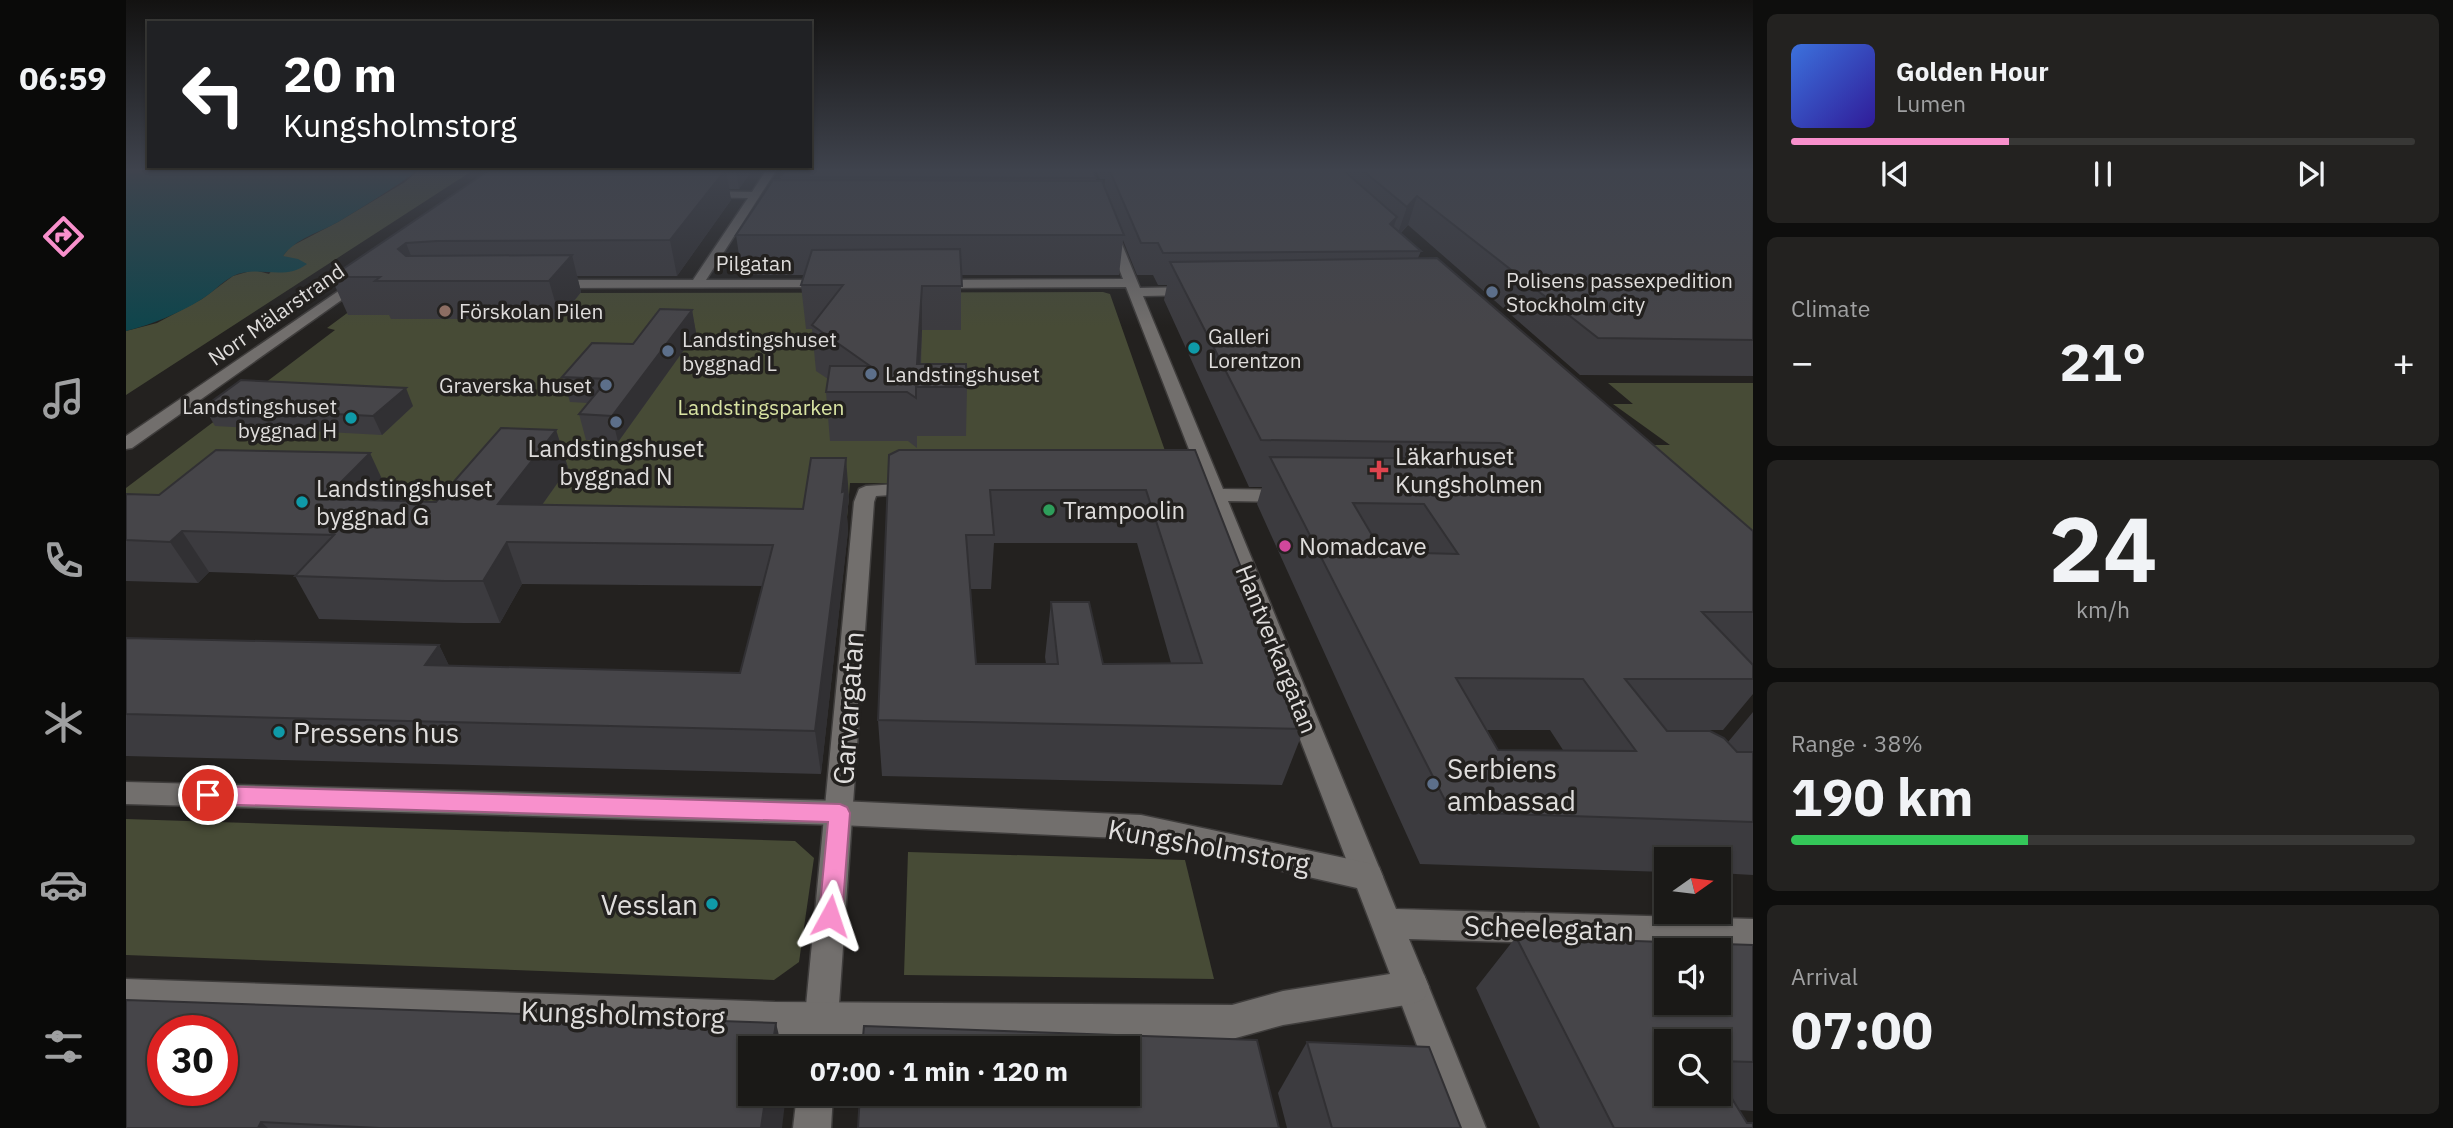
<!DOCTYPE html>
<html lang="en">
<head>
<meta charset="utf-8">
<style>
	:root { --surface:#1a1917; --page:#232220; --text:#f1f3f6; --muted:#9fa0a1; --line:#383836; --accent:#f890cc }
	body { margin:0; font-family:"IBM Plex Sans",sans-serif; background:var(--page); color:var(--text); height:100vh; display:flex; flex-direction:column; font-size:26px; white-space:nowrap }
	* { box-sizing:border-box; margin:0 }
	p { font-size:23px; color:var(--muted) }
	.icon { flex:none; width:38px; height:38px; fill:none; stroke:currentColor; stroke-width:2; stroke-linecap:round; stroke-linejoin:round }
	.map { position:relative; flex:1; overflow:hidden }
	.panel { display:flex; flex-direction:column; gap:14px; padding:14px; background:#0e0e0d; width:700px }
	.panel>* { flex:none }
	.banner { position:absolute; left:21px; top:21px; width:665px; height:147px; border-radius:0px; box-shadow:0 2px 5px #0004,0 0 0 2px var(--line); background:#202124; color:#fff; overflow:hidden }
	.needle { width:46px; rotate:76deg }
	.fabs { position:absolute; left:1528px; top:847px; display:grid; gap:14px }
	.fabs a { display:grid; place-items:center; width:77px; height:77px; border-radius:0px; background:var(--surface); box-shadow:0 2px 5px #0004,0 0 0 2px var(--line); font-size:35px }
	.speed { position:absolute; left:21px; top:1015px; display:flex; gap:14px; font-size:35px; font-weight:700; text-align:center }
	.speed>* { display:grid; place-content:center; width:91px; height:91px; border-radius:50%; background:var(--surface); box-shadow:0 2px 5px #0004,0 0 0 2px var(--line); line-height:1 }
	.speed .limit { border:10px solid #d22; background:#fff; color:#111 }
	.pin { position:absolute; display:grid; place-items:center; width:60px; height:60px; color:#fff; margin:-30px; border:4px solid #fff; border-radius:50%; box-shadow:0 2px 7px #0007 }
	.me { position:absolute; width:77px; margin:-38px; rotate:5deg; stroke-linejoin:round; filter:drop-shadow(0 0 5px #0008) }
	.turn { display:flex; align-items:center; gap:24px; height:147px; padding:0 21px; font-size:32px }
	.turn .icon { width:91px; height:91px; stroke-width:2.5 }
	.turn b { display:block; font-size:49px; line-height:60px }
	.big { font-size:52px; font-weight:800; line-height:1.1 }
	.panel .card { flex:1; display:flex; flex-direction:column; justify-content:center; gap:10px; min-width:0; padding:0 24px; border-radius:10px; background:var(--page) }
	.panel .dial { align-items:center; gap:0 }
	.dial b { font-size:91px; line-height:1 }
	.song { display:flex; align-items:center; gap:21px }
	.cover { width:84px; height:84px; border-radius:10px; background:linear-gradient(135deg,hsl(220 70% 55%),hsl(250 70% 35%)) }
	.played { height:7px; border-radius:4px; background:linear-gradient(90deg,var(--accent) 35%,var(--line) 35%) }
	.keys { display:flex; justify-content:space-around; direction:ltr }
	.heat { display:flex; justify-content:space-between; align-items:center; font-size:38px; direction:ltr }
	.charge { height:10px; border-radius:5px; background:linear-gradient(90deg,#34c759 38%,var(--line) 0) }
	.trip { position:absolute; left:612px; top:1036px; width:402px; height:70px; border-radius:0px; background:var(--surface); box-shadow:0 2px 5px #0004,0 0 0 2px var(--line); font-weight:800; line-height:70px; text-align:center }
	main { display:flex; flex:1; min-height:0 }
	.dock { display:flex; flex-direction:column; width:126px; justify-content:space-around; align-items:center; background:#0a0a09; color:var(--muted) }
	.dock .icon { width:49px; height:49px }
	.dock .active { color:var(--accent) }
	.dock b { font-size:32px; color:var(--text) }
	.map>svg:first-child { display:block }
</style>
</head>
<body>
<main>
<nav class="dock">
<b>06:59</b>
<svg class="icon active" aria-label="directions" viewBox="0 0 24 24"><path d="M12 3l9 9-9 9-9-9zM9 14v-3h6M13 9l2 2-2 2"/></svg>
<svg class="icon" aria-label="music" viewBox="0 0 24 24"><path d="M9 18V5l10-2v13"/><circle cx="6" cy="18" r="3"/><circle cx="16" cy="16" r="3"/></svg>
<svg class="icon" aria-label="phone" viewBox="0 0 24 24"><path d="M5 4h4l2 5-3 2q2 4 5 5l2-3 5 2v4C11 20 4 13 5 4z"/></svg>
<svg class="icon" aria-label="climate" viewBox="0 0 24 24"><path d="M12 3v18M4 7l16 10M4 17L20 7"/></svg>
<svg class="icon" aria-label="car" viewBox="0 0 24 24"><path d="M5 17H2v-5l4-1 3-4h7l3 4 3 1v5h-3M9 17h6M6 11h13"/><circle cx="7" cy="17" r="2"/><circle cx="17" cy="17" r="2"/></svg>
<svg class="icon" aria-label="filters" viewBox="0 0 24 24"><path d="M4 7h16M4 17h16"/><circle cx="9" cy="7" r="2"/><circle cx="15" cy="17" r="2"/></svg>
</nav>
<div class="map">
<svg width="1627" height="1128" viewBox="0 0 1627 1128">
	<rect width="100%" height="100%" fill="#23211f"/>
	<!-- green -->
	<g fill="#474b36">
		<path d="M 294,169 L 349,169 L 0,395 L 0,331 L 31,323 L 76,299 L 107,276 L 128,270 L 143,274 L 164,247 L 212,222 L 279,182 Z"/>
		<path d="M 977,292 L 984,294 L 1051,485 L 724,483 L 721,518 L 0,510 L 0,488 L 209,330 L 201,328 L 228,308 L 434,319 L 453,293 Z"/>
		<path d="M 1482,383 L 1627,383 L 1627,532 L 1527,445 L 1544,445 L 1487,404 L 1507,404 Z"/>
		<path d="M 0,819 L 669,841 L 688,858 L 673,962 L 648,980 L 0,955 Z"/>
		<path d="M 782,852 L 1059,860 L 1088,979 L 778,975 Z"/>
	</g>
	<!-- water -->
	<path fill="#0f454c" d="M 0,169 L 294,169 C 268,188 240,205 212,222 C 194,232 169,239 157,256 L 172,259 L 181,264 C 158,282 131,264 107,276 C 96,282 86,293 76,299 C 52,314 27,324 0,331 Z"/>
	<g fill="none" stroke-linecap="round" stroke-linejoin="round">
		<!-- minor casing -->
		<g stroke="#3f3d3c" stroke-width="3">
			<g id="minor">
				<path d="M 641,169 L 651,169 L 580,280 L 701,280 L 707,284 L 706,287 L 426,288 L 420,284 L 426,280 L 567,280 L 622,198 L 576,197 L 571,194 L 576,191 L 626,192 Z"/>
				<path d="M 985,229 L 991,232 L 1014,288 L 1067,287 L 1074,291 L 1067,295 L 1017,296 L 1097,489 L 1162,490 L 1172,496 L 1162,502 L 1102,501 L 1257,877 L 1253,887 L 1242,891 L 1231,887 L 1227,877 L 1082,500 L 1051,495 L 1049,491 L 1058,485 L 1078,488 L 1000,287 L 807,288 L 801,284 L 807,280 L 997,279 L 979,232 Z"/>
				<path d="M 788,483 L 797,489 L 795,493 L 750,496 L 748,502 L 710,1048 L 676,1048 L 728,502 L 733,489 L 740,486 Z"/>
				<path d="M 1286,970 L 1298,975 L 1360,1128 L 1322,1128 L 1269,987 L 1274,975 Z"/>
				<path d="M 671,1094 L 707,1094 L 705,1128 L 667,1128 Z"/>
			</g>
		</g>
		<!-- tertiary casing -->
		<g stroke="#3f3d3c" stroke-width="3">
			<g id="tertiary">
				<path d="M 236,275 L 241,276 L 241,282 L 6,448 L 0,449 L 0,436 Z"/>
				<path d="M 0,782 L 714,801 L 1015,815 L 1242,863 L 1253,867 L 1270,909 L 1627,919 L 1627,949 L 1283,939 L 1303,987 L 1298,999 L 1286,1004 L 1157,1025 L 1106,1039 L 649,1036 L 0,1013 L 0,979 L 649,1002 L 1106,1005 L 1157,991 L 1264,974 L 1231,888 L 1015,839 L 714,825 L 0,804 Z"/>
			</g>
		</g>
		<!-- minor -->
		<use href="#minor" fill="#726f6d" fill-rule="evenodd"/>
		<!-- tertiary -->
		<use href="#tertiary" fill="#726f6d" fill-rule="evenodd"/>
	</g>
	<!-- wall -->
	<g fill="#3c3b3f" fill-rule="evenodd">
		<path d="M 365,169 L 627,169 L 613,189 L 603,189 L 605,200 L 551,276 L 451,276 L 455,292 L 434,319 L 265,319 L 263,315 L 222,315 L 205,277 Z"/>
		<path d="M 969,169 L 1627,169 L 1627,376 L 1454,375 L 1282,225 L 1275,233 L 1295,251 L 1292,258 L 1627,531 L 1627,694 L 1597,730 L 1541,730 L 1602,742 L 1627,712 L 1627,875 L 1592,873 L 1592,859 L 1540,859 L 1540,872 L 1294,864 L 1131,504 L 1136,487 L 1123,487 L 1038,300 L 1041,285 L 1032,285 L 1027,275 L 1011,275 L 997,240 L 993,275 L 835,275 L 835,330 L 796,330 L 795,364 L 841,387 L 840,436 L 791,436 L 791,448 L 782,441 L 704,441 L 700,392 L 702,379 L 690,371 L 686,329 L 680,329 L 675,285 L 678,275 L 616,275 L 610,235 L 655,180 L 655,177 L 970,178 L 970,181 L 978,187 L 979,179 L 974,179 ZM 1361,730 L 1424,730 L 1437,750 L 1372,750 Z"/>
		<path d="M 566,310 L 570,333 L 492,442 L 460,440 L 453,414 L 462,403 L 444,402 L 436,377 L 507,344 Z"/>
		<path d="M 287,406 L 256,435 L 89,426 L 78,407 Z"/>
		<path d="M 430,430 L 442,468 L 416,505 L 677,509 L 723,497 L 721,516 L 722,531 L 695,774 L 0,756 L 0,638 L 313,645 L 323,666 L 614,673 L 636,586 L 396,584 L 374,623 L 337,623 L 193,619 L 169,576 L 171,575 L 83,572 L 72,583 L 0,581 L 0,494 L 33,495 L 262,492 L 255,500 L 310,502 Z"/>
		<path d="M 1069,450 L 1178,729 L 1156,785 L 756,776 L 752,720 L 763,455 ZM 868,543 L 1011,543 L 1045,663 L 977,664 L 925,602 L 919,657 L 920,664 L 850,664 L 844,589 L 865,589 Z"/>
		<path d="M 1390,937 L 1627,945 L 1627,1111 L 1613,1110 L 1621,1123 L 1627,1128 L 1414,1128 L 1350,988 ZM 1592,1041 L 1592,1094 L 1540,1094 Z"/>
		<path d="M 0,1000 L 656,1128 L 0,1128 Z"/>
		<path d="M 1181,1042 L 1335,1128 L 1161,1128 L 1152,1093 Z"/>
	</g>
	<!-- shaded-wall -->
	<g fill="#313033">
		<path d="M 600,169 L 605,200 L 551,276 L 544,240 Z"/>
		<path d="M 610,169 L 627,169 L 613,189 Z"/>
		<path d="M 1291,196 L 1282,225 L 1271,236 L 1281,207 Z"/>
		<path d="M 1271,217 L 1261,247 L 1264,224 Z"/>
		<path d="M 280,243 L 294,279 L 272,249 Z"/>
		<path d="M 446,255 L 455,292 L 434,319 L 423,281 Z"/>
		<path d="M 796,286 L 796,330 L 793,387 L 791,364 Z"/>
		<path d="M 566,310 L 570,333 L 492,442 L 486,416 Z"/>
		<path d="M 280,388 L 287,406 L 256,435 L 247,416 Z"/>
		<path d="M 430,430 L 442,468 L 389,543 L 372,504 Z"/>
		<path d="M 244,453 L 262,492 L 220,540 L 198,499 Z"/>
		<path d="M 720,458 L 723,497 L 721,516 L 722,531 L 695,774 L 689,731 Z"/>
		<path d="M 56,531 L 83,572 L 72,583 L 44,542 Z"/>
		<path d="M 381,542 L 396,584 L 374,623 L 357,581 Z"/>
		<path d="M 313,645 L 334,688 L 299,665 Z"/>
		<path d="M 650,1023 L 656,1048 L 646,1048 Z"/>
		<path d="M 640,1094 L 660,1094 L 656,1128 L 635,1128 Z"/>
		<path d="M 135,1122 L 142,1128 L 132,1128 Z"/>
	</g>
	<!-- building -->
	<g fill="#464549" stroke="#313033" stroke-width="2" fill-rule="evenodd">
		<path d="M 365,169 L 600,169 L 544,240 L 311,241 L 280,243 L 272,249 L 280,256 L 446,255 L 423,281 L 249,281 L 254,277 L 205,277 Z"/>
		<path d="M 660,169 L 967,169 L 970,178 L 655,177 Z"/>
		<path d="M 983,169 L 1216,169 L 1271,217 L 1264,224 L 1295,251 L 1037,253 L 1032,243 L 1015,243 Z"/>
		<path d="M 1235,169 L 1627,169 L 1627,340 L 1472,338 L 1291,196 L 1281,207 Z"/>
		<path d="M 647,180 L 976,181 L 998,235 L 610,235 Z"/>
		<path d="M 834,249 L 836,286 L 796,286 L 791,364 L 840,364 L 841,387 L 790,387 L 790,398 L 781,392 L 700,392 L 704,366 L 744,366 L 686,325 L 717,285 L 675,285 L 686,250 Z"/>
		<path d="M 1311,258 L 1627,531 L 1627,612 L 1576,612 L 1627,665 L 1627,679 L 1499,679 L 1541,731 L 1584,731 L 1598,738 L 1611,752 L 1627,752 L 1627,822 L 1325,812 L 1144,457 L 1375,459 L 1388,450 L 1374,443 L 1135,440 L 1044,262 ZM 1227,503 L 1298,504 L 1332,554 L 1256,552 ZM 1330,678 L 1457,679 L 1510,751 L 1372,750 Z"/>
		<path d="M 534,309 L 566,310 L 486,416 L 453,414 L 482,379 L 436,377 L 466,343 L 507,344 Z"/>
		<path d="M 115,380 L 280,388 L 247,416 L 78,407 Z"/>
		<path d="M 375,428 L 430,430 L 372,504 L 677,509 L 685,458 L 720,458 L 716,492 L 719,491 L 689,731 L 0,714 L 0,638 L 313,645 L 299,665 L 614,673 L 647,545 L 381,542 L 357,581 L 318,581 L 169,576 L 208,535 L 56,531 L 44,542 L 0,540 L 0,494 L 33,495 L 90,450 L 244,453 L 198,499 L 310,502 Z"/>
		<path d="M 773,450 L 1069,450 L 1178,729 L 752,720 L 763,455 ZM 864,490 L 1020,490 L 1076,663 L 977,664 L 963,602 L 925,602 L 932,664 L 850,664 L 840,535 L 868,535 Z"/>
		<path d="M 1390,937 L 1627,945 L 1627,1062 L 1592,1061 L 1592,1041 L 1540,1041 L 1540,1094 L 1592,1094 L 1592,1076 L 1621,1123 L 1627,1123 L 1627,1128 L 1488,1128 ZM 1540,950 L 1592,950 L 1592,1003 L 1540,1003 Z"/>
		<path d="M 0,1000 L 650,1023 L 646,1048 L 625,1048 L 625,1094 L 640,1094 L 635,1128 L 253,1128 L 135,1122 L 132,1128 L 0,1128 ZM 37,1031 L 96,1031 L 96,1090 L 37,1090 Z"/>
		<path d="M 738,1026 L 1131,1040 L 1153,1128 L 732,1128 L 734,1094 L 1003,1094 L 1003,1048 L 736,1048 Z"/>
		<path d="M 1181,1042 L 1303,1047 L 1335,1128 L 1206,1128 Z"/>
	</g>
	<!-- sky -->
	<linearGradient id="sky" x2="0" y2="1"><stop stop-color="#131211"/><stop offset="0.52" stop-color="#3f434d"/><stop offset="1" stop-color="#3f434d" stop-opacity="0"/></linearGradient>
	<rect width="1627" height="327" fill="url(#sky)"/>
	<!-- route -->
	<path fill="#f890cc" stroke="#a15e85" stroke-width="2" d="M 82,786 L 714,804 L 721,807 L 724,813 L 716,916 L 713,924 L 704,927 L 696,924 L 693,916 L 702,822 L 82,804 L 74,801 L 71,795 L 74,789 Z"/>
	<!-- markers -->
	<g fill="#5c6f8a" stroke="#23211f" stroke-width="2.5">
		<circle cx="1366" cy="292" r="7"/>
		<circle cx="542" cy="351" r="7"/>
		<circle cx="745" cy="374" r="7"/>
		<circle cx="480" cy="385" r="7"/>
		<circle cx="490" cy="422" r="7"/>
		<circle cx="1307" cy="784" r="7"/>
	</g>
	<circle fill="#8d6e63" stroke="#23211f" stroke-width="2.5" cx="319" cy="311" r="7"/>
	<g fill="#0f9aa8" stroke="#23211f" stroke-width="2.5">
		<circle cx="1068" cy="348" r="7"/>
		<circle cx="225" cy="418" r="7"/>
		<circle cx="176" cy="502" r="7"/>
		<circle cx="153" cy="732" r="7"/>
		<circle cx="586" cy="904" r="7"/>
	</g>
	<path fill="#e0444e" stroke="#23211f" stroke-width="2.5" d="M1249.5 459.5h7v7h7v7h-7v7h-7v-7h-7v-7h7z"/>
	<circle fill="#2e9e5b" stroke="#23211f" stroke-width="2.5" cx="923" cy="510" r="7"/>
	<circle fill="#d1479c" stroke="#23211f" stroke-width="2.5" cx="1159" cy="546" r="7"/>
	<g text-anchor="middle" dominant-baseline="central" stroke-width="7" stroke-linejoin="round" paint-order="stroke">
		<!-- far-street labels -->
		<g font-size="21" fill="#dfdddc" stroke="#23211f">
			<text x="628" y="263">Pilgatan</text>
			<text transform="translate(150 314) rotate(-35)">Norr Mälarstrand</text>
		</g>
		<!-- far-poi labels -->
		<g font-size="21" fill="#dfdddc" stroke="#23211f" text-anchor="start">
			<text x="1380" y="280">Polisens passexpedition<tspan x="1380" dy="24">Stockholm city</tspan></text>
			<text x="333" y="311">Förskolan Pilen</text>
			<text x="1082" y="336">Galleri<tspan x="1082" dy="24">Lorentzon</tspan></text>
			<text x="556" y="339">Landstingshuset<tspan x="556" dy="24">byggnad L</tspan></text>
			<text x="759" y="374">Landstingshuset</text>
			<text x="466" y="385" text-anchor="end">Graverska huset</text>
			<text x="211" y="406" text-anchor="end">Landstingshuset<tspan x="211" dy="24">byggnad H</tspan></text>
		</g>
		<!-- far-park labels -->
		<g font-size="21" fill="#d9e4a3" stroke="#23211f">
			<text x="635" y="407">Landstingsparken</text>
		</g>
		<!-- poi labels -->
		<g font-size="24" fill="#dfdddc" stroke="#23211f" text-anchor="start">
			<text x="490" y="448" text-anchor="middle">Landstingshuset<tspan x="490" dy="28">byggnad N</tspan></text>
			<text x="1269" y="456">Läkarhuset<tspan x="1269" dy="28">Kungsholmen</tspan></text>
			<text x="190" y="488">Landstingshuset<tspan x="190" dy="28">byggnad G</tspan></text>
			<text x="937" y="510">Trampoolin</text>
			<text x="1173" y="546">Nomadcave</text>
		</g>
		<!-- street labels -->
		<g font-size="24" fill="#dfdddc" stroke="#23211f">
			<text transform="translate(1151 649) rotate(68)">Hantverkargatan</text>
		</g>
		<!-- near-street labels -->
		<g font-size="28" fill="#dfdddc" stroke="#23211f">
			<text transform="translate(722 708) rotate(-86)">Garvargatan</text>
			<text transform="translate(1083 846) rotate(10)">Kungsholmstorg</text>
			<text transform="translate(1423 928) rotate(2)">Scheelegatan</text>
			<text transform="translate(497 1014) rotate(2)">Kungsholmstorg</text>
		</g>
		<!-- near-poi labels -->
		<g font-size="28" fill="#dfdddc" stroke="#23211f" text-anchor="start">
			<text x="167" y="732">Pressens hus</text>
			<text x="1321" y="768">Serbiens<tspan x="1321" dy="32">ambassad</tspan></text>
			<text x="572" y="904" text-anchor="end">Vesslan</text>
		</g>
	</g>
</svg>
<div class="fabs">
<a><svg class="needle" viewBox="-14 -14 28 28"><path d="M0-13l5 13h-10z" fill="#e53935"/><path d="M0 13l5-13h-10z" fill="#9fa0a1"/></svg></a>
<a><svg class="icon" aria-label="sound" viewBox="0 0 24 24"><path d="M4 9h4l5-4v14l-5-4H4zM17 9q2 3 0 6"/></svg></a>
<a><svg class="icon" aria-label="search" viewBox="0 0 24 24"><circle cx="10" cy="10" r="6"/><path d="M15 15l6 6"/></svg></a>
</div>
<div class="speed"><div class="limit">30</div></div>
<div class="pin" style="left:82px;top:795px;background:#d93025"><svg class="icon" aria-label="arrive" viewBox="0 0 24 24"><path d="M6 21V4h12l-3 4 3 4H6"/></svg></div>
<svg class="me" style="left:704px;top:916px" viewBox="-20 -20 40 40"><path d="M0-17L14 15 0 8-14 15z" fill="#f890cc" stroke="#fff" stroke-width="4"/></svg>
<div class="trip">07:00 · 1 min · 120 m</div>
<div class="banner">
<div class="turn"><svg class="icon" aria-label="left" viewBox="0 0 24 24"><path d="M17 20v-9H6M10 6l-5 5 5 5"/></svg><div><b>20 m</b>Kungsholmstorg</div></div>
</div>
</div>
<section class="panel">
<div class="card">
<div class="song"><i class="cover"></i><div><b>Golden Hour</b><p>Lumen</p></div></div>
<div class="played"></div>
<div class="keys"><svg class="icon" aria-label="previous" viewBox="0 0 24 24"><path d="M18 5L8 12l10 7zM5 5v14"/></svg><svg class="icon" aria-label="pause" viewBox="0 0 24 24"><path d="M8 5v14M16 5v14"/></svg><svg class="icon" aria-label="next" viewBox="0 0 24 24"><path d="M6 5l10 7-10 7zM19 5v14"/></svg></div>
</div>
<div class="card"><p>Climate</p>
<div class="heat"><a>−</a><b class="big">21°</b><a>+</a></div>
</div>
<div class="card dial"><b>24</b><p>km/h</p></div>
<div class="card"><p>Range · 38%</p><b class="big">190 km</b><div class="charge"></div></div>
<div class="card"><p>Arrival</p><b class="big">07:00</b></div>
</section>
</main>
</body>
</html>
